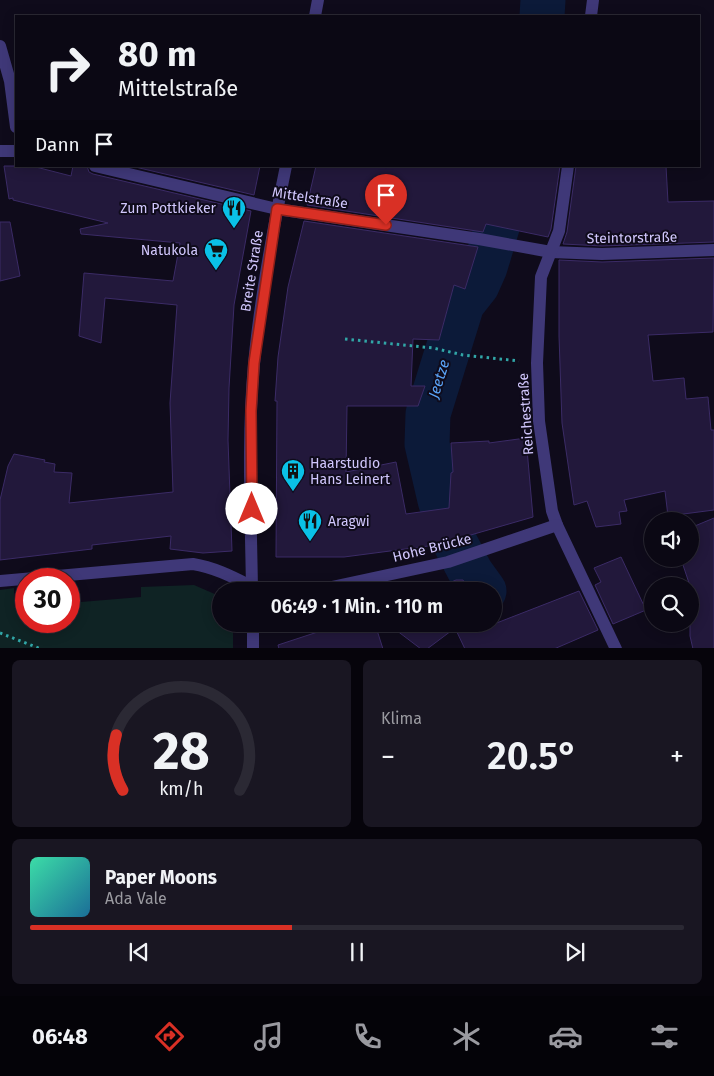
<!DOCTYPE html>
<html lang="de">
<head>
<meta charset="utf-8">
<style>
	:root { --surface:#0b0814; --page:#191622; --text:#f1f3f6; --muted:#9a9aa0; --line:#2b2934; --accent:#d93025 }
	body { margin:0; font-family:"Fira Sans",sans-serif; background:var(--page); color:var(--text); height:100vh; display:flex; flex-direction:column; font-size:19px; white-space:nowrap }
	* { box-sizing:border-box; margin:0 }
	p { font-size:16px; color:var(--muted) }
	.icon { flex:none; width:28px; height:28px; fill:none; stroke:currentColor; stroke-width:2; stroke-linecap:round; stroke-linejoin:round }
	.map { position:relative; height:648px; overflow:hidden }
	.panel { display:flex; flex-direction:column; gap:12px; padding:12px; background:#06040b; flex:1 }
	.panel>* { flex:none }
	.hud { position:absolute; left:15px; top:15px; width:685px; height:152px; border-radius:0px; box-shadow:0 2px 12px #0003,0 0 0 1px var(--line); background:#0b0814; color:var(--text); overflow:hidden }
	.fabs { position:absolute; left:644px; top:512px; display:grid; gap:10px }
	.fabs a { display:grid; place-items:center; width:55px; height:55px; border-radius:50%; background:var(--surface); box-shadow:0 2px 12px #0003,0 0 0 1px var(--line); font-size:25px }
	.speed { position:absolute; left:15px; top:568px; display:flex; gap:10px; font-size:25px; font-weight:700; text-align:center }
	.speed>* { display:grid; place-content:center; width:65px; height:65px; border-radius:50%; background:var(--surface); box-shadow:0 2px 12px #0003,0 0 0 1px var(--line); line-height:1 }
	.speed .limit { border:8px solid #d22; background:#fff; color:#111 }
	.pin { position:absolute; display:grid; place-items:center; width:42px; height:42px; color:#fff; margin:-51px -21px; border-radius:50% 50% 50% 0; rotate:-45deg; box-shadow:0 0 5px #0007 }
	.pin .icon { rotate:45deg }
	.me { position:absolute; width:55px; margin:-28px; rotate:0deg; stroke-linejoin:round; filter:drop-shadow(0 0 4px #0008) }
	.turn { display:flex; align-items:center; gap:18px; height:105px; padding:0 20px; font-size:22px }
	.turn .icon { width:65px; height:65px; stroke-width:2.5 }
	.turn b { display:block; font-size:35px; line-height:42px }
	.then { display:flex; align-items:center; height:48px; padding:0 20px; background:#0003; gap:10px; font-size:19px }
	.big { font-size:38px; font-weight:600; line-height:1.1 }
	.panel .card { flex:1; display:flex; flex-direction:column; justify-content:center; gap:8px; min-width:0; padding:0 18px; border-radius:8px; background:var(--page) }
	.panel .dial { align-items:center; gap:0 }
	.dial svg { height:130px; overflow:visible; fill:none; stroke:var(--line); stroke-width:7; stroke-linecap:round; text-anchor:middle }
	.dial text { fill:var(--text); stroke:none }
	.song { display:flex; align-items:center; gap:15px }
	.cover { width:60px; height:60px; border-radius:8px; background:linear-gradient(135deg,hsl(160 70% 55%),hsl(200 70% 35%)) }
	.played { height:5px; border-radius:2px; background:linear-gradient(90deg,var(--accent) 40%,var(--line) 40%) }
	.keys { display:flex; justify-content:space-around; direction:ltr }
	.heat { display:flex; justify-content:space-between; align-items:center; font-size:28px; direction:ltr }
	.panel .tiles { flex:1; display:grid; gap:12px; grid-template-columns:1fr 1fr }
	.card:last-child { grid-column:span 2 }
	.trip { position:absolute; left:212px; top:582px; width:290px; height:50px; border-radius:25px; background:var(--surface); box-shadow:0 2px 12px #0003,0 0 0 1px var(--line); font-weight:600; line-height:50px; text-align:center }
	.tabs { display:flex; height:80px; justify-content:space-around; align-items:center; background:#040308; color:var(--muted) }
	.tabs .icon { width:35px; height:35px }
	.tabs .on { color:var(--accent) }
	.tabs b { font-size:22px; color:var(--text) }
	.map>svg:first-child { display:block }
</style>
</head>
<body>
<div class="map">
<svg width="714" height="649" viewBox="0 0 714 649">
	<rect width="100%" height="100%" fill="#0f0b1b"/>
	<!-- green -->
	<path fill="#0f2324" d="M 194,585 L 217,595 L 221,599 L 221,624 L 233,624 L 233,648 L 0,648 L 0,590 L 14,588 L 14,607 L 26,607 L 26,621 L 69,621 L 69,603 L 141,597 L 141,587 Z"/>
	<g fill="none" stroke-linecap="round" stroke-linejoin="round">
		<!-- river -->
		<g stroke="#0c1a39" stroke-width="45">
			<path d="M 542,16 L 543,0"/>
			<path d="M 484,591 L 471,573 L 451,535 L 440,500 L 427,444 L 428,414 L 462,304 L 477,285 L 485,267 L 498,224 L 511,166"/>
		</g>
	</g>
	<!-- building -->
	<g fill="#22183b" stroke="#3b2b66">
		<path d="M 4,166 L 32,166 L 71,176 L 73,166 L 87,166 L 89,172 L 93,174 L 251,211 L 234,305 L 229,388 L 228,440 L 232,551 L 203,553 L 170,549 L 171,536 L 92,545 L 92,549 L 0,560 L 0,500 L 8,466 L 14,454 L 45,460 L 44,462 L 55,464 L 54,472 L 72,473 L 69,503 L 173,492 L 170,403 L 177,305 L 105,298 L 101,343 L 79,336 L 84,273 L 173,281 L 180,243 L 81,234 L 80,229 L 108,223 L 13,200 L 13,198 L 9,199 Z"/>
		<path d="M 131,166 L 260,166 L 254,195 Z"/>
		<path d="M 316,166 L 560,166 L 551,229 L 548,237 L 486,224 L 483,232 L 307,205 Z"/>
		<path d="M 576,166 L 666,166 L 668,202 L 714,201 L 714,242 L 602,246 L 563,244 L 567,232 Z"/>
		<path d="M 304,221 L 478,247 L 465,289 L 454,285 L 439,340 L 413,339 L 411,386 L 425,386 L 418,406 L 347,406 L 346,472 L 396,462 L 406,514 L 449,508 L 451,473 L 453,472 L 451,443 L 489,441 L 489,443 L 526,438 L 533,517 L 436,545 L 344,557 L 276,557 L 277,401 L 275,401 L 278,357 L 288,287 Z"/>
		<path d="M 0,222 L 10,222 L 20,276 L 0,281 Z"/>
		<path d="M 714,258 L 713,332 L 648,335 L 653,381 L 684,378 L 686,399 L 708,397 L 711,430 L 714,430 L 714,510 L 668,516 L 665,491 L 624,500 L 627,511 L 619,512 L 621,524 L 596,527 L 587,501 L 574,505 L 562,423 L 559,336 L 559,260 L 602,262 Z"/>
		<path d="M 714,518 L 714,649 L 693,649 L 690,636 L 690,586 L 681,559 L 690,559 L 690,528 Z"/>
		<path d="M 621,557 L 646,610 L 613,624 L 595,585 L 601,582 L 594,568 Z"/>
		<path d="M 456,580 L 463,580 L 469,591 L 430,591 Z"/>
		<path d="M 579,591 L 598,630 L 554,649 L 465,649 L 455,628 L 427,649 L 421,649 L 388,624 L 494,624 Z"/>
		<path d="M 342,624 L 375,624 L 383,649 L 279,649 L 278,645 Z"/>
	</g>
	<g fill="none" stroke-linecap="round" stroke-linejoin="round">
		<!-- path -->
		<g stroke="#31a6a7" stroke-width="3" stroke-dasharray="2.5 4" stroke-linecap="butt">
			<path d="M 345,339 L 433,348 L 463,355 L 519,361"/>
			<path d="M 0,633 L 41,649"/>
		</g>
		<!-- minor -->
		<g stroke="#3f3878" stroke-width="12">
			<path d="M 315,16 L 318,0"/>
			<path d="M 591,16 L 593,0"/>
			<path d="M 0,46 L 10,81 L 16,127"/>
			<path d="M 0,151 L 16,151"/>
			<path d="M 95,166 L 277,209 L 479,239 L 551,252 L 602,254 L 714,250"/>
			<path d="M 568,166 L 559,231 L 541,277 L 537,363 L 539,421 L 552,511 L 557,525 L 616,649"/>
			<path d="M 0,581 L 193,564 C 218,568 238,580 261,591"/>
			<path d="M 252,591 C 251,516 247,439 254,364 C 260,300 273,229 286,166"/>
			<path d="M 313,591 L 448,562 L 557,525"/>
			<path d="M 253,624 L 253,649"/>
		</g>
	</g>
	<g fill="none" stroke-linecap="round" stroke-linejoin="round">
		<!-- route casing -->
		<g stroke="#8d1f18" stroke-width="12">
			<path id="route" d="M 252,509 L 251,411 L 254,363 L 277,209 L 386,225"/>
		</g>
		<!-- route -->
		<use href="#route" stroke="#d93025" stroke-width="9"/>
	</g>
	<!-- icons -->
	<defs>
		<g id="restaurant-pin" transform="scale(1.25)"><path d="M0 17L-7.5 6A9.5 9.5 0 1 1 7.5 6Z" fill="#0ac1e7" stroke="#0f0b1b"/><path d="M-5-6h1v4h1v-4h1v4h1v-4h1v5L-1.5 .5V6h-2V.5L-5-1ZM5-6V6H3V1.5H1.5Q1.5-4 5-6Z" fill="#111"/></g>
		<g id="supermarket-pin" transform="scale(1.25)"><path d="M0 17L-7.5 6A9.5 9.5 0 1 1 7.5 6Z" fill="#0ac1e7" stroke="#0f0b1b"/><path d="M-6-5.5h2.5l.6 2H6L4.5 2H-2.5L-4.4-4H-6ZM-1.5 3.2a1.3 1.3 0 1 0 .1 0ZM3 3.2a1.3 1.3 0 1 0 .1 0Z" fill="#111"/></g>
		<g id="building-pin" transform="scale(1.25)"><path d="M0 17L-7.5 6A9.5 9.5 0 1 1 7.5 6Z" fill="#0ac1e7" stroke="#0f0b1b"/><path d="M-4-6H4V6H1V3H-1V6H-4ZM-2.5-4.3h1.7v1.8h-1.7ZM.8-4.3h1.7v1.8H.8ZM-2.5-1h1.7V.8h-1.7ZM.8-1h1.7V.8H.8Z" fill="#111"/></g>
	</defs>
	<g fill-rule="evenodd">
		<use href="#restaurant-pin" x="234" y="208"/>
		<use href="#supermarket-pin" x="216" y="250"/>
		<use href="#building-pin" x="293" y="471"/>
		<use href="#restaurant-pin" x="310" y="521"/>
	</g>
	<g text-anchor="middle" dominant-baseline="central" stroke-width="4" stroke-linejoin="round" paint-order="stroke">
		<!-- street labels -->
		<g font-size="14" fill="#d1c7fd" stroke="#0f0b1b">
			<text transform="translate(310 198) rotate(9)">Mittelstraße</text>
			<text transform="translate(632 238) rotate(-1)">Steintorstraße</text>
			<text transform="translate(252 271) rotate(-81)">Breite Straße</text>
			<text transform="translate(526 414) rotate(-94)">Reichestraße</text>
			<text transform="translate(432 548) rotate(-14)">Hohe Brücke</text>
		</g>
		<!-- poi labels -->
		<g font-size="14" fill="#d1c7fd" stroke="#0f0b1b" text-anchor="end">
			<text x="216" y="208">Zum Pottkieker</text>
			<text x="198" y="250">Natukola</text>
			<text x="310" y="463" text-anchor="start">Haarstudio<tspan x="310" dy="16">Hans Leinert</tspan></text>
			<text x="328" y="521" text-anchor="start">Aragwi</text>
		</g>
		<!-- water labels -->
		<g font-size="15" font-style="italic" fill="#5aa4f8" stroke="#0f0b1b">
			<text transform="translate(439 379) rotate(-73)">Jeetze</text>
		</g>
	</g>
</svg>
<div class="fabs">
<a><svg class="icon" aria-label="sound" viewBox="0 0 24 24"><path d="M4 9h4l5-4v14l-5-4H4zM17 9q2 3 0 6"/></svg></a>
<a><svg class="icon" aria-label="search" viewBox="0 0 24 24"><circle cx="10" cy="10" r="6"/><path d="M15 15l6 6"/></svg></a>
</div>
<div class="speed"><div class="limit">30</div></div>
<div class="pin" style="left:386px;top:225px;background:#d93025"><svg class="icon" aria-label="arrive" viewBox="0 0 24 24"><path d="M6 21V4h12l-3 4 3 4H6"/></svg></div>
<svg class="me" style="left:252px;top:509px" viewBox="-20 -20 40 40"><circle r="19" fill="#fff"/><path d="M0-13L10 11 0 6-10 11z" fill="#d93025"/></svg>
<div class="trip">06:49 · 1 Min. · 110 m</div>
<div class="hud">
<div class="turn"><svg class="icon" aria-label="right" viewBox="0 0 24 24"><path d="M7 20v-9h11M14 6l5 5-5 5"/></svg><div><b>80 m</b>Mittelstraße</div></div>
<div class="then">Dann<svg class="icon" aria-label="arrive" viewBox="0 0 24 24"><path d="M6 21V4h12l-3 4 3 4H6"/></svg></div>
</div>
</div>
<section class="panel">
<div class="tiles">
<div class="card dial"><svg viewBox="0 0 100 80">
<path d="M14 69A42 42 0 1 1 86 69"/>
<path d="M14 69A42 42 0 0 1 10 35" stroke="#d93025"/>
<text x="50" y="56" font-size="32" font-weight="700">28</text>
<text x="50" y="72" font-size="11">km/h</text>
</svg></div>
<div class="card"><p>Klima</p>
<div class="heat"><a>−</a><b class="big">20.5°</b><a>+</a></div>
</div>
<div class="card">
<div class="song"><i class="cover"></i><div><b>Paper Moons</b><p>Ada Vale</p></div></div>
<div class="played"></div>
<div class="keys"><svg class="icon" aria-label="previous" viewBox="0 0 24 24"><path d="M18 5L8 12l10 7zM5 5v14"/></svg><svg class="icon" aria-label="pause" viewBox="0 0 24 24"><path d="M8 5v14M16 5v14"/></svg><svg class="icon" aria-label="next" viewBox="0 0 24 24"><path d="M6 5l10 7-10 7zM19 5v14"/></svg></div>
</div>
</div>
</section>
<nav class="tabs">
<b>06:48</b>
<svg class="icon on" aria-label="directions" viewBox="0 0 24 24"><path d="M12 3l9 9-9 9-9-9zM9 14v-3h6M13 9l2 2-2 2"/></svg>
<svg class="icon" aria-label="music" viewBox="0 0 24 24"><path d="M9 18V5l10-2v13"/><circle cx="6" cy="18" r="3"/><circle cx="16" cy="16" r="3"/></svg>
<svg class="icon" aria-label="phone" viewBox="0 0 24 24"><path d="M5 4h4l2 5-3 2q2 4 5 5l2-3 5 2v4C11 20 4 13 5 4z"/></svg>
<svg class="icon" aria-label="climate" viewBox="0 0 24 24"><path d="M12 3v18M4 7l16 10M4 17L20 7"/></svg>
<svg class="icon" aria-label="car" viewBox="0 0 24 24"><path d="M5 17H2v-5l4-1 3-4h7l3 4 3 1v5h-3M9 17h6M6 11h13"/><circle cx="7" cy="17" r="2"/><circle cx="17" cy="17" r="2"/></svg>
<svg class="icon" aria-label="filters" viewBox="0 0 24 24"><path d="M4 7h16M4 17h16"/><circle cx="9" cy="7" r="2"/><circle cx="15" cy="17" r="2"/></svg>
</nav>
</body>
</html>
